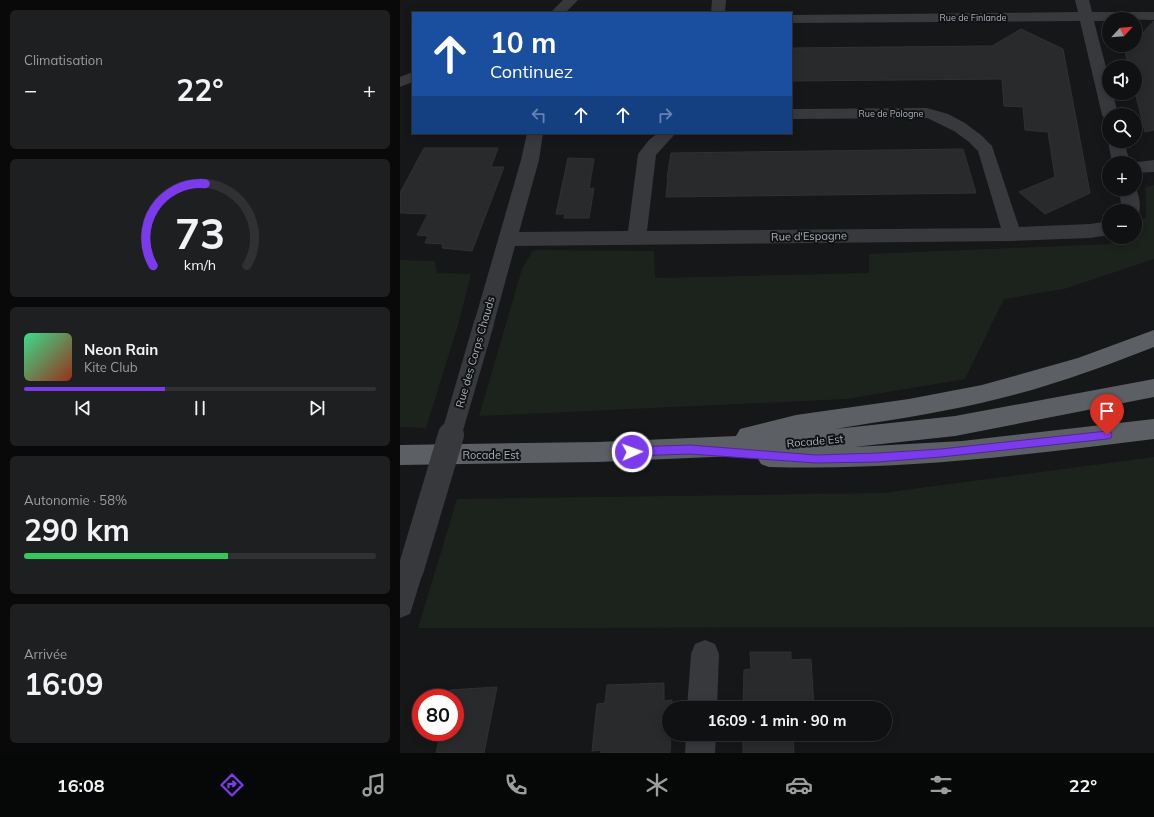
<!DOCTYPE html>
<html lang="fr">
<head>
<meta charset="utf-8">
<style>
	:root { --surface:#101112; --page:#1e1f20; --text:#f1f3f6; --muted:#9c9d9f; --line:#303132; --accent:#7c3aed }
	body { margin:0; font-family:Mulish,sans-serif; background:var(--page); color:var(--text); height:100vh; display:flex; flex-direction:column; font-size:15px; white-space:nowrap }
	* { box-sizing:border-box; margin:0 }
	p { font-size:13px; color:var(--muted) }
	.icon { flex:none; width:22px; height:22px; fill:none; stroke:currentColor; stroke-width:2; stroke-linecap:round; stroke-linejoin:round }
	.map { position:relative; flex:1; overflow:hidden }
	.panel { display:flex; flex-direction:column; gap:10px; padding:10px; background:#09090a; width:400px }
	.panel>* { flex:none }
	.banner { position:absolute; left:12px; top:12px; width:380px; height:122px; border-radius:0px; box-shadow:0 2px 10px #0003,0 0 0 1px var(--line); background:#1a4fa0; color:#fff; overflow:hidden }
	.needle { width:26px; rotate:64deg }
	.controls { position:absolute; left:702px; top:12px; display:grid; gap:8px }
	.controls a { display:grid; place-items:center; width:40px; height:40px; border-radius:50%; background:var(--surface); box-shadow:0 2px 10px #0003,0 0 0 1px var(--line); font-size:20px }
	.speed { position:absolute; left:12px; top:689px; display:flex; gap:8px; font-size:20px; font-weight:700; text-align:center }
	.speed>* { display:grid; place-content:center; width:52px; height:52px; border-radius:50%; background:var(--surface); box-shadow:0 2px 10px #0003,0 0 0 1px var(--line); line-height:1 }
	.speed .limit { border:6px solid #d22; background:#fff; color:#111 }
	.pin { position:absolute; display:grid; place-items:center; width:34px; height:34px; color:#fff; margin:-41px -17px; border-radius:50% 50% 50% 0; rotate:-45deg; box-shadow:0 0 4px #0007 }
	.pin .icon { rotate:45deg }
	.me { position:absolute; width:44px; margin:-22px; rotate:88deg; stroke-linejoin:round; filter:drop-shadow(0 0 3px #0008) }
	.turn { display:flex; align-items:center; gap:14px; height:84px; padding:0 12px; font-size:18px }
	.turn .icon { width:52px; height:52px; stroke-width:2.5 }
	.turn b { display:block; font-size:28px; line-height:34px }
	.lanes { display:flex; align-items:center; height:38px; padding:0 12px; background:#0003; justify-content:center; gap:20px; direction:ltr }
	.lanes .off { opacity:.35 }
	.big { font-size:30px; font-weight:700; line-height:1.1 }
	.panel .widget { flex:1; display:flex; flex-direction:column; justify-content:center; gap:6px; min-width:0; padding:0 14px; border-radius:6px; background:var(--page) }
	.panel .dial { align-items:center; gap:0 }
	.dial svg { height:104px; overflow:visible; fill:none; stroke:var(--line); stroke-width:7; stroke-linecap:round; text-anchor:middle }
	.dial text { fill:var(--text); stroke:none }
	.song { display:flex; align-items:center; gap:12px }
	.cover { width:48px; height:48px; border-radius:6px; background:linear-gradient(135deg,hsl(150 70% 55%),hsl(10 70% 35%)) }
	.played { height:4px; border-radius:2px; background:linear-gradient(90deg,var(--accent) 40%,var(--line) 40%) }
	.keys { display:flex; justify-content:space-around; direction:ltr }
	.heat { display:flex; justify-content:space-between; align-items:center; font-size:22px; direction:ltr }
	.charge { height:6px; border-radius:3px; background:linear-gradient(90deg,#34c759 58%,var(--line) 0) }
	.trip { position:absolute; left:262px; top:701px; width:230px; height:40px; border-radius:20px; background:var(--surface); box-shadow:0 2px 10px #0003,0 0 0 1px var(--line); font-weight:700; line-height:40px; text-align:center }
	.menu { display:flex; height:64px; justify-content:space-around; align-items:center; background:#060707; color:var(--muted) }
	.menu .icon { width:28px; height:28px }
	.menu .active { color:var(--accent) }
	.menu b { font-size:18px; color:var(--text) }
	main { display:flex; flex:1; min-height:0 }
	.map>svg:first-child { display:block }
</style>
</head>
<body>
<main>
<section class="panel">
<div class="widget"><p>Climatisation</p>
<div class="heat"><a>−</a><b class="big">22°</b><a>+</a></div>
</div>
<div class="widget dial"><svg viewBox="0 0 100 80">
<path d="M14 69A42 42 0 1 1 86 69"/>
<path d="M14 69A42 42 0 0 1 54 6" stroke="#7c3aed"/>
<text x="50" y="56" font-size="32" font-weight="700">73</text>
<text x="50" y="72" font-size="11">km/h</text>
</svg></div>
<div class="widget">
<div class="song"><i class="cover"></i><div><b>Neon Rain</b><p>Kite Club</p></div></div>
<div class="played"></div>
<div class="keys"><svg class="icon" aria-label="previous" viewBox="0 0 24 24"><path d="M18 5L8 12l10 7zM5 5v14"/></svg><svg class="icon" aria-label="pause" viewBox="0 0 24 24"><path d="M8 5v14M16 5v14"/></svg><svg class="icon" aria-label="next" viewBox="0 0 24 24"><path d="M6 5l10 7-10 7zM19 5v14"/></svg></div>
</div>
<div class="widget"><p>Autonomie · 58%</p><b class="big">290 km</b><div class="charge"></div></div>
<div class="widget"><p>Arrivée</p><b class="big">16:09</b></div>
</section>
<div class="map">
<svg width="754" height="753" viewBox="0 0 754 753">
	<rect width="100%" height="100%" fill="#161718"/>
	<!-- green -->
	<g fill="#1c231c">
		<path d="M 754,185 L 754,259 L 664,289 L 604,299 L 565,379 L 446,399 L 79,416 L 122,269 L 133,250 L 254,251 L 255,278 L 469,273 L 469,254 L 709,244 L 719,237 L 735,237 L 735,225 L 746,217 L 745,187 Z"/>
		<path d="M 0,260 L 35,261 L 37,273 L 71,274 L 58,325 L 26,428 L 0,427 Z"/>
		<path d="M 754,457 L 754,627 L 18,628 L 57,499 L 482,493 Z"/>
	</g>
	<!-- building -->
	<g fill="#292a2c" stroke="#303134">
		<path d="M 754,21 L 754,130 L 745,132 L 735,92 L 735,67 L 729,67 L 725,52 L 731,45 L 735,45 L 735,41 Z"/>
		<path d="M 621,29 L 663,49 L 690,193 L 645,214 L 619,192 L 655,177 L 648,132 L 625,130 L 623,107 L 604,106 L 602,79 L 391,81 L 391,48 L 592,46 Z"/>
		<path d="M 24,148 L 98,148 L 91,167 L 104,167 L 72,251 L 42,248 L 43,244 L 25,243 L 28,236 L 17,235 L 28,214 L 0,213 L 0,193 Z"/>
		<path d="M 563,149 L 576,193 L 266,197 L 268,178 L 267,178 L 271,153 Z"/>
		<path d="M 168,158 L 194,159 L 189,189 L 194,188 L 189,218 L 164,218 L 165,214 L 156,214 Z"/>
		<path d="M 350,652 L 391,652 L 391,660 L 411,659 L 414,708 L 343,708 L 344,670 L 351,669 Z"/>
		<path d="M 264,683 L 264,701 L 272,700 L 272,708 L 269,708 L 269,734 L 271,734 L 270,753 L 201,753 L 201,750 L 192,751 L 197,704 L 205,703 L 207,685 Z"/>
		<path d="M 97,687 L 84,753 L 36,753 L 41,732 L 55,732 L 55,698 L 49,698 L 50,690 Z"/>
		<path d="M 343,734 L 393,734 L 394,753 L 343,753 Z"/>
	</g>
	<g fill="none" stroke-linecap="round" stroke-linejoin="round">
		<!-- minor -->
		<g fill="#37393d" fill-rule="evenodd">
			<path d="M 163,0 L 178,0 L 165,13 L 150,13 Z"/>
			<path d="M 312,0 L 326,0 L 325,13 L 311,13 Z"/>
			<path d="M 675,0 L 689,0 L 692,12 L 754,12 L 754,20 L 709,19 L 709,21 L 694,21 L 709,79 L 709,93 L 713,93 L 718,115 L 709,115 L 709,120 L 704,118 L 702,115 L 680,21 L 391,23 L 391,15 L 678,12 Z"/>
			<path d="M 13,72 L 13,82 L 0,87 L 0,77 Z"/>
			<path d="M 527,108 L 548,114 L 565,123 L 581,135 L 592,146 L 619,227 L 690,224 L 709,221 L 709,235 L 690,238 L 612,241 L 115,246 L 94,323 L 91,329 L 84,331 L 77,329 L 74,323 L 121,160 L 127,133 L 143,133 L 139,160 L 119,232 L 228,231 L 238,154 L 249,140 L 258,133 L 276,133 L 256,155 L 247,231 L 601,228 L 578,151 L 569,142 L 554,131 L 527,118 L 391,119 L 391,109 Z"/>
			<path d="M 709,139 L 709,141 L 724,141 L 730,163 L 754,160 L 754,172 L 735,173 L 735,163 L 712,163 L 708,141 Z"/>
			<path d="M 735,186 C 739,193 742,209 738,215 L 735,216 L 735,211 L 722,211 L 719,189 L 735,189 Z"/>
			<path d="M 11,556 L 20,560 L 24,569 L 10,614 L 0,618 L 0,564 L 2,560 Z"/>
			<path d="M 305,640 L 315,644 L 319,654 L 317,708 L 287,708 L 291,654 L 295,644 Z"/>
			<path d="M 286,734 L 316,734 L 315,753 L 285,753 Z"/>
		</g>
		<!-- trunk -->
		<path fill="#5c6065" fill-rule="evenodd" d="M 754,330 L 754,347 C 698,369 640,390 581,403 C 533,414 484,421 435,429 L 555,416 L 754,379 L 754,397 L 555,436 L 454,447 L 562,441 L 754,419 L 754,439 C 625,455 499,471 369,467 L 361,464 L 357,457 L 358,455 L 198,462 L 0,465 L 0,445 L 198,442 L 336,436 L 340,429 L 396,415 L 509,399 L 582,385 L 678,358 Z"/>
		<!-- minor-bridge-far1 -->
		<path stroke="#37393d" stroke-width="20" d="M 51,436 L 84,323"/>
		<!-- minor-bridge -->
		<path stroke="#37393d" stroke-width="26" d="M 11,569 L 51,435"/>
	</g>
	<!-- route -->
	<path fill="#7c3aed" stroke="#51269a" d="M 707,431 L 711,432 L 712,435 L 711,438 L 707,439 L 541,457 L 478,462 L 416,463 L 290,454 L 232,456 L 228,455 L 227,452 L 228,449 L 232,447 L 290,445 L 416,455 L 478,453 L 541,449 Z"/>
	<g text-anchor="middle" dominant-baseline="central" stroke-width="4" stroke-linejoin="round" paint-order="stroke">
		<!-- far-street labels -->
		<g font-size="9" fill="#a9b0b8" stroke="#111213">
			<text x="573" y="17">Rue de Finlande</text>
			<text x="491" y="113">Rue de Pologne</text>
		</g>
		<!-- street labels -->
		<g font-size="11" fill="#a9b0b8" stroke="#111213">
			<text transform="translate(409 236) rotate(-1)">Rue d'Espagne</text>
			<text transform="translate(75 352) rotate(-74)">Rue des Corps Chauds</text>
			<text transform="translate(415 441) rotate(-5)">Rocade Est</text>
			<text x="91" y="455">Rocade Est</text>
		</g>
	</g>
</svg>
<div class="controls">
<a><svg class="needle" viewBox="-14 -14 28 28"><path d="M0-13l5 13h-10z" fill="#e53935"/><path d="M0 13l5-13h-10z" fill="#9c9d9f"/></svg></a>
<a><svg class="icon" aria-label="sound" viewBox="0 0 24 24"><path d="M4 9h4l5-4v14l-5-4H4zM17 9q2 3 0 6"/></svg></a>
<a><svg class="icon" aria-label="search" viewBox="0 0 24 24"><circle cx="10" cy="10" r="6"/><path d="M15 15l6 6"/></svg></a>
<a>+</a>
<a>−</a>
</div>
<div class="speed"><div class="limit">80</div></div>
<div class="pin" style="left:707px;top:435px;background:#d93025"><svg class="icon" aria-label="arrive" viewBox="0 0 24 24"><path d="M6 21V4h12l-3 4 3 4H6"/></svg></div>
<svg class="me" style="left:232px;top:452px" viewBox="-20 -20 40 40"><circle r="17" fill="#7c3aed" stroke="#fff" stroke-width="3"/><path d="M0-11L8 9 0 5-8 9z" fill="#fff"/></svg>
<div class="trip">16:09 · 1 min · 90 m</div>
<div class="banner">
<div class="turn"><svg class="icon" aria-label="ahead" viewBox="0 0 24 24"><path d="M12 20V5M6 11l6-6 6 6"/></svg><div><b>10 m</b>Continuez</div></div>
<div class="lanes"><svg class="icon off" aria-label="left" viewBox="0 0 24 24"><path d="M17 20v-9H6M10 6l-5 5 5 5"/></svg><svg class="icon" aria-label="ahead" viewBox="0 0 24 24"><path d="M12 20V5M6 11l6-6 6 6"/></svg><svg class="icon" aria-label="ahead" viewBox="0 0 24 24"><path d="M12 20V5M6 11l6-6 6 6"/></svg><svg class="icon off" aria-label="right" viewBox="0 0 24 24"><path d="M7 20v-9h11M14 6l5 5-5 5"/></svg></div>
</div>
</div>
</main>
<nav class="menu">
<b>16:08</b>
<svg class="icon active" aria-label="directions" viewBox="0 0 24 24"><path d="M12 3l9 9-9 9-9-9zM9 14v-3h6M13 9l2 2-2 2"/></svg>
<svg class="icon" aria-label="music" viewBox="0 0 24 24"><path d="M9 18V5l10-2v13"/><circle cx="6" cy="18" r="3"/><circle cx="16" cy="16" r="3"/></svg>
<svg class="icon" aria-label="phone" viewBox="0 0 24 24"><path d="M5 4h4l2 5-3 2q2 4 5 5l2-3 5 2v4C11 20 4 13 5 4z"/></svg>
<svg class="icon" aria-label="climate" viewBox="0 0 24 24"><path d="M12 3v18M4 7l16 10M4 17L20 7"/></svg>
<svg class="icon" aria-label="car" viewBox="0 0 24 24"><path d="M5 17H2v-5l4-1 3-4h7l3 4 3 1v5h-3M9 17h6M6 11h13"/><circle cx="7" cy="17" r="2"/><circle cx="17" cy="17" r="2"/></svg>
<svg class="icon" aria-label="filters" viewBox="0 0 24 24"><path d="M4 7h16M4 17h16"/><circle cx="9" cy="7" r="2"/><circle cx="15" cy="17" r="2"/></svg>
<b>22°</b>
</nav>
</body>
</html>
